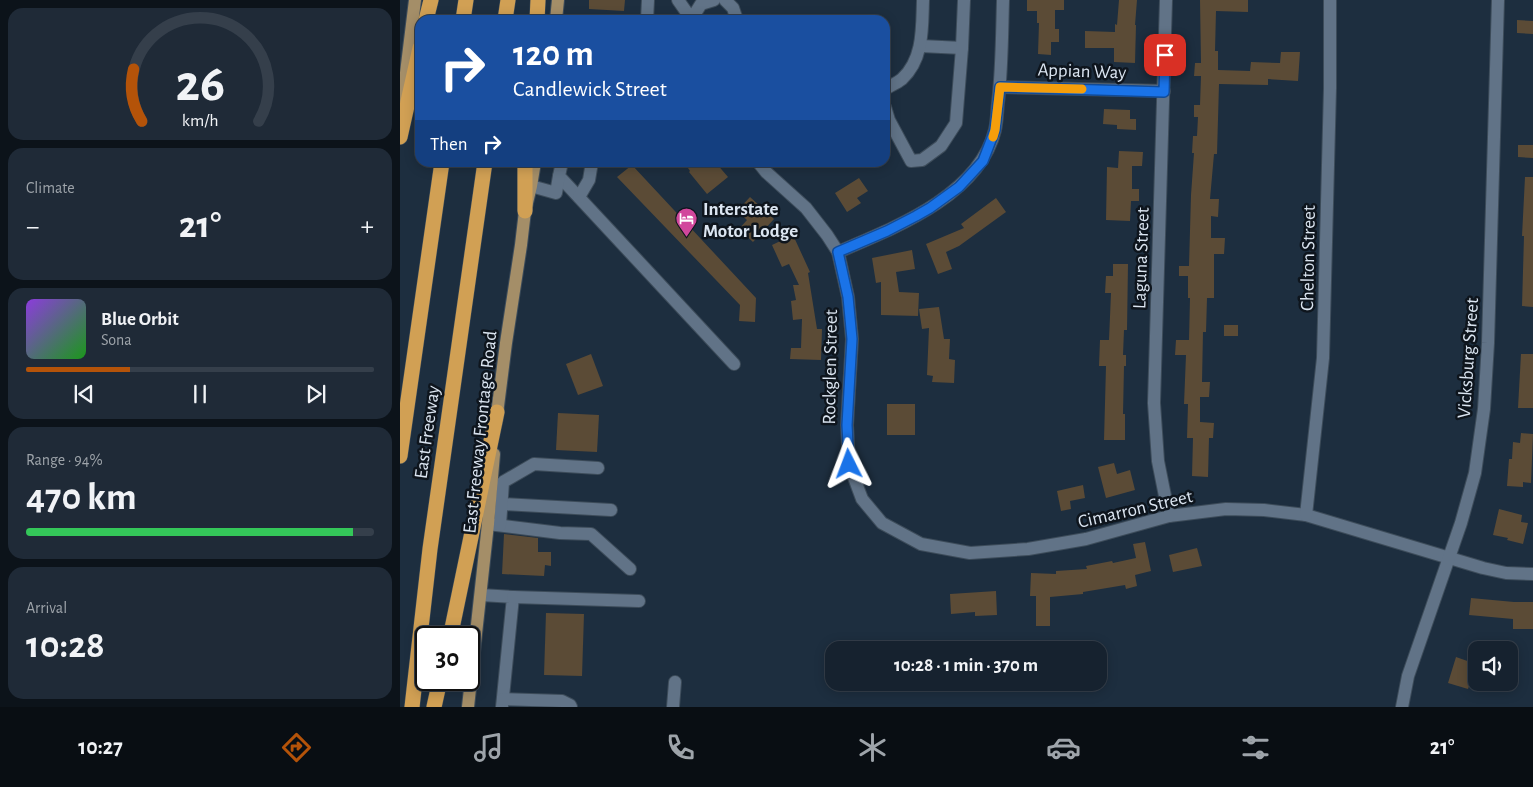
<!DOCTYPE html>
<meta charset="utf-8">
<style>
body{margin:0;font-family:"Alegreya Sans",sans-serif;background:#1f2a37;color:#f1f3f6;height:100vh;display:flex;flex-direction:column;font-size:19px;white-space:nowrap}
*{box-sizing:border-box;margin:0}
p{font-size:16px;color:#9ea4aa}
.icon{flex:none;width:28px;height:28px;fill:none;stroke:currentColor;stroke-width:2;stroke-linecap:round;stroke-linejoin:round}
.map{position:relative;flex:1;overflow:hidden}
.drawer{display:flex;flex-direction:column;gap:8px;padding:8px;background:#0c131a;width:400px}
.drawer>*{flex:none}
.hud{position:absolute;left:15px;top:15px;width:475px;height:152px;border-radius:15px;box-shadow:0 2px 12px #0003,0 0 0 1px #353f4b;background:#1a4fa0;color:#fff;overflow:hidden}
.fabs{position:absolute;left:1068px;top:641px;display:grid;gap:10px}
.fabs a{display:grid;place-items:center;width:50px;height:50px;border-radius:10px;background:#16222f;box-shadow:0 2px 12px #0003,0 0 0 1px #353f4b;font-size:25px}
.speed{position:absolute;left:15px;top:626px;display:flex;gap:10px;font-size:25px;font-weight:700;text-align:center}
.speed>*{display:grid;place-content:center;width:65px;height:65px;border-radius:50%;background:#16222f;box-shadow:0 2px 12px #0003,0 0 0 1px #353f4b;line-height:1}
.speed .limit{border:2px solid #111;border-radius:8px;background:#fff;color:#111}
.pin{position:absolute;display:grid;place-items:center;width:42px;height:42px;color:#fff;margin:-21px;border-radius:10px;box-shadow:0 2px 8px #0006}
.me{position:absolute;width:55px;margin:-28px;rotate:357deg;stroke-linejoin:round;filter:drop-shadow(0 0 4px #0008)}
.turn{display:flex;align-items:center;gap:18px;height:105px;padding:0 15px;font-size:22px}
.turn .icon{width:65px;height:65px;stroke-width:2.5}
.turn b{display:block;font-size:35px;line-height:42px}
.then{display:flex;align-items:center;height:48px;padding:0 15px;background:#0003;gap:10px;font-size:19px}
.big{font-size:38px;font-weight:700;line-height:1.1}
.drawer .card{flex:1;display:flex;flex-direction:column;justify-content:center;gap:8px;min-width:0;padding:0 18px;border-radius:15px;background:#1f2a37}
.drawer .dial{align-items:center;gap:0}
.dial svg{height:130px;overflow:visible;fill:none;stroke:#353f4b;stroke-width:7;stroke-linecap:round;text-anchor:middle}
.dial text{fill:#f1f3f6;stroke:none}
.song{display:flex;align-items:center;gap:15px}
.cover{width:60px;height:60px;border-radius:8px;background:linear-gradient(135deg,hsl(270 70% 55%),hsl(120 70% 35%))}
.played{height:5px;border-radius:2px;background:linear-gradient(90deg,#b45309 30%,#353f4b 30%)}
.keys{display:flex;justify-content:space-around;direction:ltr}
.heat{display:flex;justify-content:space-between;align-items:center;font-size:28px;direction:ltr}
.charge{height:8px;border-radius:4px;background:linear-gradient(90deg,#34c759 94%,#353f4b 0)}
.trip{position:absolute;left:425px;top:641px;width:282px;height:50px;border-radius:15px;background:#16222f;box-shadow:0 2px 12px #0003,0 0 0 1px #353f4b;font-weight:700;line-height:50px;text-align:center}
.tabs{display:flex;height:80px;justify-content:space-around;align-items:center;background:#090e13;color:#9ea4aa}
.tabs .icon{width:35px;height:35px}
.tabs .active{color:#b45309}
.tabs b{font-size:22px;color:#f1f3f6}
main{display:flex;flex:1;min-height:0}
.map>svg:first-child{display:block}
.building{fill:#5b4b36}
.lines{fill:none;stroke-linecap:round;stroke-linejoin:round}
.minor-casing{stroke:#3d4c5a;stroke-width:14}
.major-casing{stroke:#3d4c5a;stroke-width:14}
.highway-casing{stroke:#3d4c5a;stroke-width:16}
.minor{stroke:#617387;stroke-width:12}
.major{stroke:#a48e68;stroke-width:12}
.highway{stroke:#d1a054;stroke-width:15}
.route-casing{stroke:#114b97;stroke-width:12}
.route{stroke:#1a73e8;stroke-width:9}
.slow{stroke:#f59e0b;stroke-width:9}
.labels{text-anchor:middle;stroke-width:5;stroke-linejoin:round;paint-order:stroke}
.street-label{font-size:19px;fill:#dbe5f1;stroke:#0e151d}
.poi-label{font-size:19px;font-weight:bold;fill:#dbe5f1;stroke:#0e151d;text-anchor:start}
</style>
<main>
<section class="drawer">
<div class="card dial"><svg viewBox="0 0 100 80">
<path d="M14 69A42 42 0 1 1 86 69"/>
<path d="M14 69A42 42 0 0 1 9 37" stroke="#b45309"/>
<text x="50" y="56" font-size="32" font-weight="700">26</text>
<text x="50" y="72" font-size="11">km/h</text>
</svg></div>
<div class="card"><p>Climate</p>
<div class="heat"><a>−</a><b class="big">21°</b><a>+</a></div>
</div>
<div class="card">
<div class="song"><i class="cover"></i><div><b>Blue Orbit</b><p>Sona</p></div></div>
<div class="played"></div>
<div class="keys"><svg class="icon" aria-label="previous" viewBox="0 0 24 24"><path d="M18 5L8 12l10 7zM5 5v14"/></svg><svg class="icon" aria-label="pause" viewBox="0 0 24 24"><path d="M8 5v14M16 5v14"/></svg><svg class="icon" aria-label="next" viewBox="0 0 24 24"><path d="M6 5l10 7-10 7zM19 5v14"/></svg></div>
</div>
<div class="card"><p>Range · 94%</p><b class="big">470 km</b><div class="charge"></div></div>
<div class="card"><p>Arrival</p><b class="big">10:28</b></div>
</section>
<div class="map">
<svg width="1133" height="707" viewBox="0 0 1133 707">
<rect width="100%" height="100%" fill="#1d2e3f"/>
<g class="building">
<path d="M189 0H225L224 11 189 9Z"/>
<path d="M627 0H664V10H655V29H659V42H651V55L638 54 639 23H637V11H627Z"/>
<path d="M719 0H737L735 25H736L735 63 714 62V48H685V31L715 32V24L717 25Z"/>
<path d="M800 0H848V12L816 11 815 51H818V70L850 71 851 62 880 63 881 52H900L898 81 868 79V85L819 84 817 154H814L810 199H819L818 217 811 216V238H825L824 254H814V298H807L806 332H803L802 382H810L809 397H800V422L814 423 813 438H809L808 477 792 476 793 438H787L788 404H784L786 355H775L776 340H789L790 298H788V276H779V266H789L791 195 794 153H792L793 136H797L798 117H794V105H800L801 76H794L795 63H801Z"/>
<path d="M1117 20 1133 21V34L1117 33Z"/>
<path d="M704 109 730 110V119H736V130L717 129V125L703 124Z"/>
<path d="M1118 145H1133V158L1118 157Z"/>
<path d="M719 151 743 152 742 166H732V189H739V201H731L730 221 706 220 707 167 718 168Z"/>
<path d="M284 162H305L310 168 316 163 328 177 307 194 289 172 290 171Z"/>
<path d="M232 165 356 298 355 322 339 321 340 305 217 177Z"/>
<path d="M1125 177H1133V307L1122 306 1124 236H1122Z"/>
<path d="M459 178 468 191 457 198 461 203 447 212 435 193Z"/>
<path d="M350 197 374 219 353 242 339 229 347 220 337 211Z"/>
<path d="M596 198 606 212 559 246 546 252 552 269 538 274 526 244 564 228 561 224Z"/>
<path d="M393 235 410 272 408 273 417 329H422L421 360 390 359 391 348H401L402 319 393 320 391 301 396 300 393 285H399L389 264 382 267 372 245Z"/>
<path d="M512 250 515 269 496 272 499 292 519 293 518 316 481 315V282L476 283 472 258Z"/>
<path d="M713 264H728L727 330H724L723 355H726V366H724L723 414H725V440H704L706 366H699L700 340H709L711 293H705L706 276H713Z"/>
<path d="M539 307 544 339H550L549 359 555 360 554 383 532 382 533 376 527 375 529 328 522 329 519 309Z"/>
<rect x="824" y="325" width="14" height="11"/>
<path d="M191 354 203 386 178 395 166 364Z"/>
<path d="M1121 354H1133V408H1118Z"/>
<rect x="487" y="404" width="28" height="31"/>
<path d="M158 413 199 415 197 452 156 450Z"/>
<path d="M1121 433 1133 434 1131 483 1123 482V487L1107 486 1109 459H1112L1113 442 1120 443Z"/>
<path d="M714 463 717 474 730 470 735 490 706 498 698 467Z"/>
<path d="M683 485 685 498 670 501 671 509 661 511 657 491Z"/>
<path d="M1099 509 1122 515 1121 522 1128 523 1123 544 1107 540 1108 538 1093 535Z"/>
<path d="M104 534 138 538V552H151V566L145 565 144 576 102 574Z"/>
<path d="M745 542 751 571 735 575 737 586 726 589 725 585 683 592V594L650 597V626H636V596H630L631 573 656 574V571L687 569 686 566 712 561 713 563 736 558 733 544Z"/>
<path d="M797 548 802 566 773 572 769 555Z"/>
<path d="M596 591 597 615 575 616V612L551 614 550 594Z"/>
<path d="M1071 598 1114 602H1133V629H1113V619L1069 615Z"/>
<path d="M146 613 184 614 182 676 144 675Z"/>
<path d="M1056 657 1076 664V679L1072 678 1068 689 1048 683Z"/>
</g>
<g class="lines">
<defs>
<g id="minor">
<path d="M278 0 292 20"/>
<path d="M325 0 333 8 337 20"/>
<path d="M766 0 754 403 758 461 769 516"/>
<path d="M247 20 248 0"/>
<path d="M291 20 301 4 314 0"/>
<path d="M521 46 562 48"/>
<path d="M600 87 764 91"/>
<path d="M485 89C490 86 497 83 502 79 524 59 522 27 523 0"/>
<path d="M485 107 489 120 511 161 522 160 541 146 556 123 562 48 564 0"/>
<path d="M162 162 159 176 334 364"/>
<path d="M358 162 366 172 406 208 427 235 438 252 448 297 452 339 447 425 449 464 462 499 482 523 521 544 570 553 628 549 686 539 769 516 826 509 864 510 906 515 1083 568 1106 573 1133 574"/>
<path d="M131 186 156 193 159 176"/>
<path d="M179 197 189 180 192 162"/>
<path d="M438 252C494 228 579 196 595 130 597 121 597 112 598 103 602 69 602 34 603 0"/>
<path d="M102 504 211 510"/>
<path d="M906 515 923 358 930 88V0"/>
<path d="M88 524 160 533 191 534 230 569"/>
<path d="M100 525 103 482 134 464 198 468"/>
<path d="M81 595 113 597 102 707"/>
<path d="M113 597 239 601"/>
<path d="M103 699 162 701 170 705 171 707"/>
<path d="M273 707 275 682"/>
<path d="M1002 707 1008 676 1061 523 1075 473 1084 409 1088 343 1098 0"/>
</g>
<g id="major">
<path d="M156 20 158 0"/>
<path d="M3 97 15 0"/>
<path d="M96 422 106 343 121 245 125 211 131 186 135 162"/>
<path d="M68 707 88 524 94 454"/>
</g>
<g id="highway">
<path d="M26 20 31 0"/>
<path d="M63 20 66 0"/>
<path d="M105 20 108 0"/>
<path d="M137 20 138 0"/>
<path d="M0 137 20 48"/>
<path d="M125 162V211"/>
<path d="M0 456 42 162"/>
<path d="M50 638 97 412"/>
<path d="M12 707 30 549 85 162"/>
<path d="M34 707 40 680"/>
</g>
</defs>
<use href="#minor" class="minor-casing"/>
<use href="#major" class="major-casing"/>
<use href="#highway" class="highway-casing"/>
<use href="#minor" class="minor"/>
<use href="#major" class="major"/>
<use href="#highway" class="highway"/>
</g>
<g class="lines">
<defs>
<path id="route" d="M449 464 447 425 452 339 448 297 438 252 487 231 516 216 530 208 559 187 583 161 595 130 600 87 764 92 765 55"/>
</defs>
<use href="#route" class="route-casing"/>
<use href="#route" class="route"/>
<path class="slow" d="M593 137 595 130 600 87 682 89"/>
</g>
<defs>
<symbol id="hotel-pin" viewBox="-11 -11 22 30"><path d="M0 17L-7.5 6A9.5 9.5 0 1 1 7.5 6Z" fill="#d1479c" stroke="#0e151d"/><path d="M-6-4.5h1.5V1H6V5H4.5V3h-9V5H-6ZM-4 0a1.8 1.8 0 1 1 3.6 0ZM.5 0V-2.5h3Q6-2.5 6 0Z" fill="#fff"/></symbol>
</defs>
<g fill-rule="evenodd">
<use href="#hotel-pin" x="274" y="206" width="25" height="34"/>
</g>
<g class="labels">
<g class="street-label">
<text transform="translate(682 70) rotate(2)" y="7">Appian Way</text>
<text transform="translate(740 258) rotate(-88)" y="7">Laguna Street</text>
<text transform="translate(907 258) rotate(-89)" y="7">Chelton Street</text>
<text transform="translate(1067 358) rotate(-86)" y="7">Vicksburg Street</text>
<text transform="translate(429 367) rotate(-89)" y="7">Rockglen Street</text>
<text transform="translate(26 432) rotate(-82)" y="7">East Freeway</text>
<text transform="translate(79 432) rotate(-84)" y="7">East Freeway Frontage Road</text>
<text transform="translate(735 508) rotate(-13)" y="7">Cimarron Street</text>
</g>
<g class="poi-label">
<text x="303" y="215">Interstate<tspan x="303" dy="22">Motor Lodge</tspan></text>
</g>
</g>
</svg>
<div class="fabs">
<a><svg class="icon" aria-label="sound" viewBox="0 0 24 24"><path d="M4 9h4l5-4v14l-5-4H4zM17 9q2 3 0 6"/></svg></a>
</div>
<div class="speed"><div class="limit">30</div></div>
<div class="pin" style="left:765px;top:55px;background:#d93025"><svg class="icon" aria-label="arrive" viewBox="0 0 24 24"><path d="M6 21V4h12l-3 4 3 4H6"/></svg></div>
<svg class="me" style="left:449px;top:464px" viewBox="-20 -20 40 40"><path d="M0-17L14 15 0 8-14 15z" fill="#1a73e8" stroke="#fff" stroke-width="4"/></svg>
<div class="trip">10:28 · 1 min · 370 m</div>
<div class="hud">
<div class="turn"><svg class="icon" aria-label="right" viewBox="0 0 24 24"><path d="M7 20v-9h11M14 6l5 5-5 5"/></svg><div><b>120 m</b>Candlewick Street</div></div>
<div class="then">Then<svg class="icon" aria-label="right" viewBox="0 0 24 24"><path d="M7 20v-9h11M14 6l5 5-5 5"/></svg></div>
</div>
</div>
</main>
<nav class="tabs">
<b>10:27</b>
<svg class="icon active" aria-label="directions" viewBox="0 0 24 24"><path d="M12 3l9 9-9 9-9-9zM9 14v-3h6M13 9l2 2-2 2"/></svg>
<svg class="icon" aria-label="music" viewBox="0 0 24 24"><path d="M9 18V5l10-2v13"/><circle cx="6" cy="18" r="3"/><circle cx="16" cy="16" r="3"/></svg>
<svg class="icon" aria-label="phone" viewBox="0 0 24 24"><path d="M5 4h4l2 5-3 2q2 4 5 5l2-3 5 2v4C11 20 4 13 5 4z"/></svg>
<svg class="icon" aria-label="climate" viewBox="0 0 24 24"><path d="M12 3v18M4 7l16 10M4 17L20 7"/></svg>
<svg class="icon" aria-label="car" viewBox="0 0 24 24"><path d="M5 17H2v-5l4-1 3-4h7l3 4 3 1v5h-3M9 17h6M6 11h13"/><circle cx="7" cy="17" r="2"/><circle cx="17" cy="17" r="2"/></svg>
<svg class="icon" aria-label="filters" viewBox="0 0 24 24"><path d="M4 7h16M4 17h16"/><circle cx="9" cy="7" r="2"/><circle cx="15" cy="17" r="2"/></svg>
<b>21°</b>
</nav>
